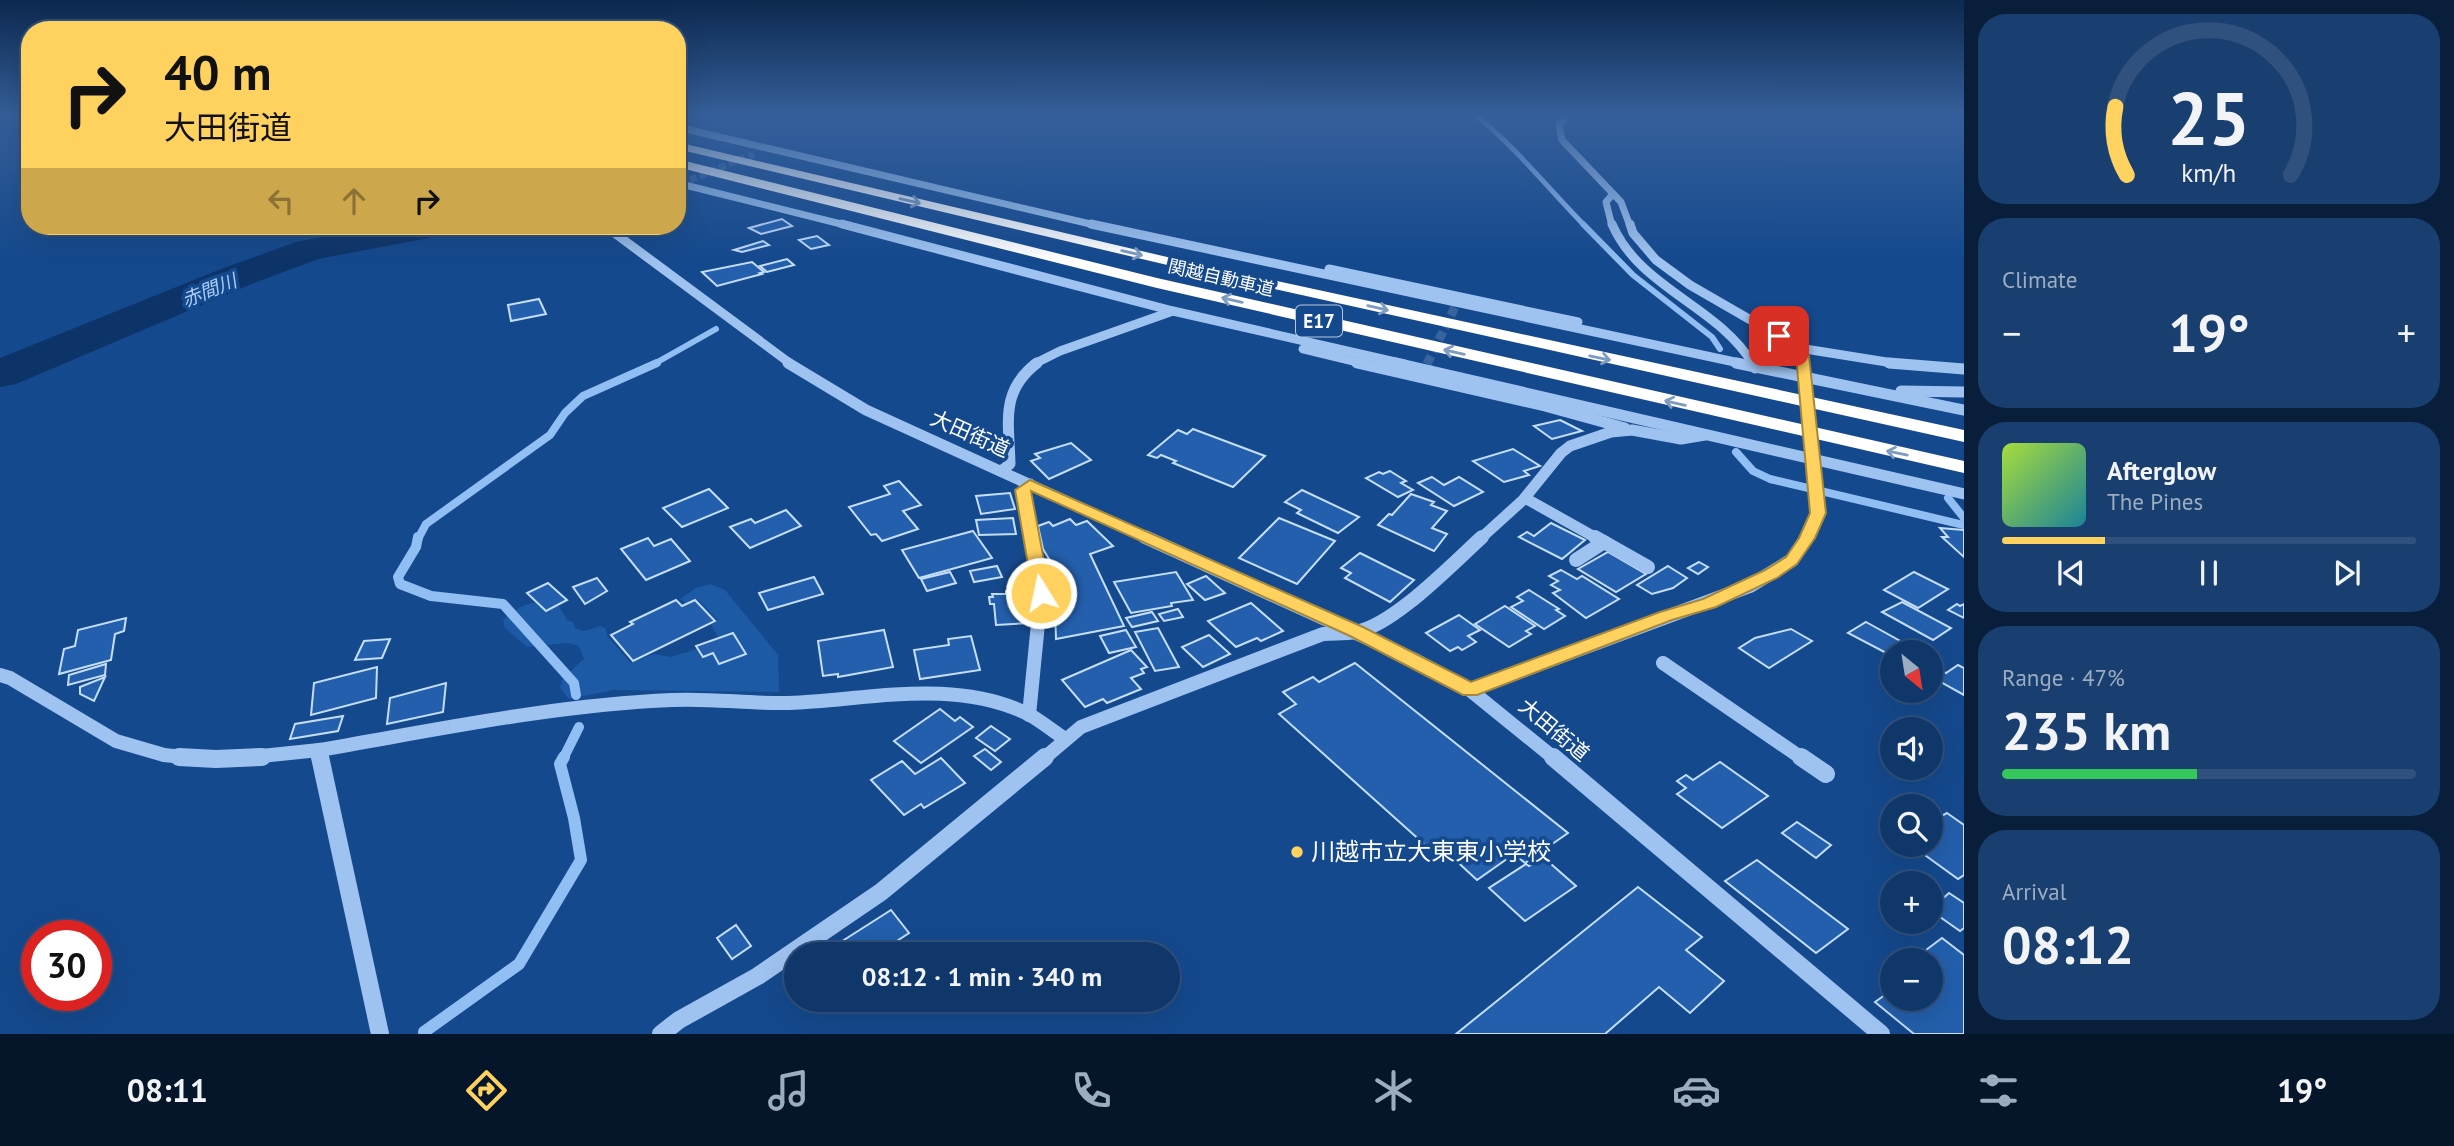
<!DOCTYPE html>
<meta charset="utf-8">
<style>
body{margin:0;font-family:"PT Sans","Noto Sans JP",sans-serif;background:#193f70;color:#f1f3f6;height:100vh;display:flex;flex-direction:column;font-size:26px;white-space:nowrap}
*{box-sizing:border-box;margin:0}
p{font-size:23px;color:#9cacc1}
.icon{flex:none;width:38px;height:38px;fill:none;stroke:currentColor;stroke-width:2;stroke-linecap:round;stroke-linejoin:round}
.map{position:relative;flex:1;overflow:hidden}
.sheet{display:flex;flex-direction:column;gap:14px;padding:14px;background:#091e3a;width:490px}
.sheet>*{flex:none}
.banner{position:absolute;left:21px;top:21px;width:665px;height:214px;border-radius:28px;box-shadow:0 7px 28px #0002,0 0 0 2px #30517e;background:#ffd15e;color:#111;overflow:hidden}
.needle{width:46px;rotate:150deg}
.buttons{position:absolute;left:1880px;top:640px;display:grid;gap:14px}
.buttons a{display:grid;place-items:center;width:63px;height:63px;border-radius:50%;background:#10376a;box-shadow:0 7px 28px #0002,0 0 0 2px #30517e;font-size:35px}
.speed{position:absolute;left:21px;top:920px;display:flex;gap:14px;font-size:35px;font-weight:700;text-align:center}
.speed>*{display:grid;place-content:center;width:91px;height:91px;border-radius:50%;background:#10376a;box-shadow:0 7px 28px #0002,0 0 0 2px #30517e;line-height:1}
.speed .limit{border:10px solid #d22;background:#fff;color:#111}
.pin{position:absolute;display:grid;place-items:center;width:60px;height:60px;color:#fff;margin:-30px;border-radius:14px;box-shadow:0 4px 10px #0006}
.me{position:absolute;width:77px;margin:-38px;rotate:350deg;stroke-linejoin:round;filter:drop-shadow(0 0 5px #0008)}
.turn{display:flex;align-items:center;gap:24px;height:147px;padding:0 28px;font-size:32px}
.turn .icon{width:91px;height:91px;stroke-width:2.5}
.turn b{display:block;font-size:49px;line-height:60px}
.lanes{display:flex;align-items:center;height:66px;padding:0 28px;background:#0003;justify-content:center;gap:35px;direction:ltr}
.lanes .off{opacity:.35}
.big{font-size:52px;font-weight:700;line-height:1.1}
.sheet .widget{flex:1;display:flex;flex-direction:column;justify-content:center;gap:10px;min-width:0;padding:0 24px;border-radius:28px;background:#193f70}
.sheet .dial{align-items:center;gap:0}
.dial svg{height:182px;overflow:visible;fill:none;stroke:#30517e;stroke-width:7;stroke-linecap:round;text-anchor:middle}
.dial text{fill:#f1f3f6;stroke:none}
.song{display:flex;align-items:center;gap:21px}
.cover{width:84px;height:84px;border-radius:10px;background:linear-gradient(135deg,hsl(80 70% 55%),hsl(190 70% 35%))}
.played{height:7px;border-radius:4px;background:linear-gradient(90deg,#ffd15e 25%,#30517e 25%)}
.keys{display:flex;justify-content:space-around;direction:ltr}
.heat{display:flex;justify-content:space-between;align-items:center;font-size:38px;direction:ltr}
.charge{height:10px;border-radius:5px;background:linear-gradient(90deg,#34c759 47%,#30517e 0)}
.trip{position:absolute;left:784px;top:942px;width:396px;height:70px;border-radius:35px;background:#10376a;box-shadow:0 7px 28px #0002,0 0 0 2px #30517e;font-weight:700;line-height:70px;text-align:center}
.tabs{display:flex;height:112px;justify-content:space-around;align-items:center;background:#06162a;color:#9cacc1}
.tabs .icon{width:49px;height:49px}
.tabs .on{color:#ffd15e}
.tabs b{font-size:32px;color:#f1f3f6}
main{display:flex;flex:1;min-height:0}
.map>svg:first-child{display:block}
.green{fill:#1d5aa6}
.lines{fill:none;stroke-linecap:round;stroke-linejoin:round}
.stream-far4{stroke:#91bef3;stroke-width:5}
.stream-far3{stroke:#91bef3;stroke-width:6}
.stream-far2{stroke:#91bef3;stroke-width:8}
.stream-far1{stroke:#91bef3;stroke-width:10}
.stream{stroke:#91bef3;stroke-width:12}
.river{fill:#0d3469;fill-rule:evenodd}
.building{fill:#235fac;stroke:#c5defb;stroke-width:2}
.minor-tunnel-far2{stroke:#38649e;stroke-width:7;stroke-dasharray:7 3.5;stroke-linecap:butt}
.minor-tunnel-far1{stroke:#38649e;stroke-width:9;stroke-dasharray:9 4.5;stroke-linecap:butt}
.minor-tunnel{stroke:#38649e;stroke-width:11;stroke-dasharray:11 5;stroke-linecap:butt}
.minor-far4{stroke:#9fc3f0;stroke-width:7}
.minor-far3{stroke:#9fc3f0;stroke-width:9}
.minor-far2{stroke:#9fc3f0;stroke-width:11}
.minor-far1{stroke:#9fc3f0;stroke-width:14}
.minor{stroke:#9fc3f0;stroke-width:18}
.highway{fill:#fff;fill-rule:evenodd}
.minor-bridge-far1{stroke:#9fc3f0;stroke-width:9}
.minor-bridge{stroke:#9fc3f0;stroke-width:11}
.oneway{stroke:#7e9bc0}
.route{fill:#ffd15e;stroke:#a6883d;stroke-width:2}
.poi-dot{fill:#ffd15e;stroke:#15498d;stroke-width:2.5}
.labels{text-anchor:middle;stroke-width:7;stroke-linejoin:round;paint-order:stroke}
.far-street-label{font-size:18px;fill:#fff;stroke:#15498d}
.far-water-label{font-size:19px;font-style:italic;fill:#abcdf7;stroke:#15498d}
.shield{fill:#15498d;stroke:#b9c8dd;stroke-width:2}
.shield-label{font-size:19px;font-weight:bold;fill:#fff}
.street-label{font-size:21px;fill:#fff;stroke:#15498d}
.near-poi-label{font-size:24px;fill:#fff;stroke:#15498d;text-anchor:start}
</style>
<main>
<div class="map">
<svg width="1964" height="1034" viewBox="0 0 1964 1034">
<rect width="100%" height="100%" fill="#15498d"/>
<path class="green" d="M710 584 725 590 778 655 779 692 614 690 569 699 560 688 562 679 584 659 579 646 567 643 527 647 505 628 503 620C521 603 534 599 559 606L567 620 573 622 575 628 584 631 601 626 606 629 607 636 631 663 654 654 670 657 721 642 711 625 718 620 697 599 687 604 680 599 696 588Z"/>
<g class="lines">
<path class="stream-far4" d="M1476 115C1516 148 1549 189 1585 226"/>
<g class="stream-far3">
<path d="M1583 224 1633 275 1712 337 1720 349"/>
<path d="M654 364 716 329"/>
</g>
<g class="stream-far2">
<path d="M1736 452 1753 471 1770 479 1964 525"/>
<path d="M1948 498 1964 518"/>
<path d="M418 539 426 524 550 435 565 413 583 396 657 363"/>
</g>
<g class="stream-far1">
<path d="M418 537 416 547 398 577 400 584 431 596 503 604 574 683 576 695"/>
<path d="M563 759 579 727"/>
</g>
<path class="stream" d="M424 1032 519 964 581 860 574 818 560 764 564 757"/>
<path class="river" d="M381 226H443L437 233 429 238 318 259 249 285 16 384 0 387V358L221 269 296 242Z"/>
</g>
<g class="building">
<path d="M782 219 792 226 761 234 749 228Z"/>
<path d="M817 236 829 245 811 249 799 240Z"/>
<path d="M763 241 769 245 742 252 734 250Z"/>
<path d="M787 259 794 265 767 272 760 266Z"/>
<path d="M752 262 764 272 760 273 762 274 717 286 702 272Z"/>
<path d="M539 299 546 314 511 321 508 305Z"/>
<path d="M1560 420 1582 431 1552 439 1534 426Z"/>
<path d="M1193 429 1265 456 1233 487 1173 463 1176 461 1161 455 1157 458 1148 455 1178 430 1187 434Z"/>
<path d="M1071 443 1091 460 1049 479 1031 461 1040 458 1035 454Z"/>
<path d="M1513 449 1540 466 1524 471 1529 475 1504 482 1473 461Z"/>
<path d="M1390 471 1406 481 1401 483 1413 490 1398 497 1366 478 1379 472 1383 474Z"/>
<path d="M1432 477 1444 485 1459 477 1483 492 1454 506 1418 483Z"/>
<path d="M899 481 921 505 903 511 918 529 882 541 876 534 871 535 849 507 890 494 884 486Z"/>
<path d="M709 489 728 508 682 527 663 508Z"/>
<path d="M1302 490 1359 517 1338 533 1297 513 1301 510 1285 502Z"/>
<path d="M1010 493 1015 509 981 514 976 496Z"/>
<path d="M1411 494 1434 502 1431 505 1447 511 1432 528 1447 534 1434 551 1378 525 1389 514 1392 515Z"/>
<path d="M786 510 801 526 750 548 730 527 751 519 755 523Z"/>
<path d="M1013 518 1016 534 979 535 976 520Z"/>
<path d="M1279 518 1335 541 1297 584 1239 558Z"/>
<path d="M1070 519 1076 525 1087 521 1113 546 1090 554 1124 626 1056 639 1055 608 1058 607 1045 566 1052 564 1043 549 1038 526 1049 522 1053 526Z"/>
<path d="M1551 523 1585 540 1562 559 1519 537 1527 532 1534 536Z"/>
<path d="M1940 528 1964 530V557L1942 537H1948Z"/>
<path d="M973 531 992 558 919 578 902 550Z"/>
<path d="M648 538 654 546 671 539 690 561 646 580 621 549Z"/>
<path d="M1608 552 1646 574 1616 592 1578 569Z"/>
<path d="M1360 553 1414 580 1390 602 1345 578 1351 573 1341 568Z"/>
<path d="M1699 562 1708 567 1698 574 1688 568Z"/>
<path d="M997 566 1002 577 974 582 970 571Z"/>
<path d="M1668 566 1687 578 1673 588 1652 594 1637 585Z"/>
<path d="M1561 570 1577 579 1582 576 1619 599 1586 618 1553 593 1560 590 1551 585 1558 581 1549 576Z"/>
<path d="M950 572 956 583 927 591 921 579Z"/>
<path d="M1176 572 1193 600 1171 603 1172 606 1131 613 1114 582Z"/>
<path d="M1914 572 1948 589 1918 608 1884 590Z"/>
<path d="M1206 576 1225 593 1205 600 1187 584Z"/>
<path d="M814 577 823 594 768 610 759 593Z"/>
<path d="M597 578 607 591 585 604 573 587Z"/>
<path d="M548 583 567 600 546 611 527 593Z"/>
<path d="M1020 590 1021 595H1025L1029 623 996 625 994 604H990L989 597H993L992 594H1006V591Z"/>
<path d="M1529 590 1559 609 1556 610 1565 616 1544 629 1511 607 1523 601 1517 597Z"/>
<path d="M676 600 682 606 695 600 715 621 633 661 611 635 633 624 630 622Z"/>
<path d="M1902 602 1951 628 1933 640 1882 612Z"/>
<path d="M1251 603 1283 631 1261 641 1257 638 1236 647 1208 621Z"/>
<path d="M1957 604 1960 606 1964 604V618L1948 610Z"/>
<path d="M1505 606 1535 626 1526 631 1531 634 1509 647 1475 624Z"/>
<path d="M1178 609 1183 617 1164 621 1159 614Z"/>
<path d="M1152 612 1158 621 1132 627 1126 618Z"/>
<path d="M1459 615 1480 630 1468 636 1476 642 1462 650 1458 647 1450 651 1426 633Z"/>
<path d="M126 618 124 631 115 634 111 660 59 674 64 649 75 646 78 630Z"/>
<path d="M1866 622 1920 652 1892 653V656L1848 633Z"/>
<path d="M1158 628 1179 667 1155 671 1135 632Z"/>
<path d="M1791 629 1812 641 1769 668 1739 648 1755 638Z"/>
<path d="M884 630 893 667 838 677V674L823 676 818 641Z"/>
<path d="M1126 630 1136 647 1109 653 1100 636Z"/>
<path d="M733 633 746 654 719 664 713 653 703 657 696 646Z"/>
<path d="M1209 635 1230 654 1203 667 1182 647Z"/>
<path d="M971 636 980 670 920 679 914 650 949 645 948 639Z"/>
<path d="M390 639 382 658 355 660 364 641Z"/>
<path d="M1131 650 1147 667 1141 669 1144 673 1131 678 1141 689 1107 703 1103 699 1085 707 1062 680Z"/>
<path d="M1355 663 1568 833 1525 863 1514 854 1477 880 1451 856 1443 861 1279 714 1296 704 1283 692 1313 677 1319 682Z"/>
<path d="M106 664 105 675 68 685 69 675Z"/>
<path d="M1958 665 1964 668V695L1930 676V672L1937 668 1946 673Z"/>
<path d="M377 667 376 698 311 715 314 683Z"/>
<path d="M105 677 94 701 80 694V687Z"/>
<path d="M446 683 443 712 387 724 390 698Z"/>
<path d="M940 709 955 721 960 717 973 727 921 763 894 741Z"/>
<path d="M343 716 338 731 290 739 295 724Z"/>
<path d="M991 726 1010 739 995 751 976 738Z"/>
<path d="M985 749 1001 762 991 770 974 756Z"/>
<path d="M941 758 965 783 924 808 921 804 904 815 871 780 902 761 915 774Z"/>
<path d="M1720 762 1768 796 1722 828 1677 794 1686 788 1677 781 1686 775 1693 780Z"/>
<path d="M1947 813 1964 825V875L1958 879 1911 845H1930V822Z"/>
<path d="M1797 822 1831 845 1816 858 1782 833Z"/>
<path d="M1543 857 1576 886 1525 921 1489 888 1526 864 1529 866Z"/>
<path d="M1757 860 1848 929 1816 953 1725 881Z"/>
<path d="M1638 887 1702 937 1686 950 1724 981 1690 1013 1659 987 1605 1034H1456Z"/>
<path d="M1949 893 1964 903V928L1960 931 1930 910Z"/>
<path d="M891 910 909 933 877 954H822Z"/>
<path d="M736 925 751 946 732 959 717 938Z"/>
<path d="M1942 938 1964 955V1034H1914L1875 1002 1892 990V999H1930V961H1898L1912 951 1918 956Z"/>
</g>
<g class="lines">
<path class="minor-tunnel-far2" d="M690 180 754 154"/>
<path class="minor-tunnel-far1" d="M1427 364 1460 297"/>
<path class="minor-tunnel" d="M1420 378 1428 363"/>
<g class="minor-far4">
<path d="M1567 115 1559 125 1562 140 1621 202 1630 226"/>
<path d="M677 127 1099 226"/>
<path d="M677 183 849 226"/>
<path d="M1612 195 1606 202 1612 226"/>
</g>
<g class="minor-far3">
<path d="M842 224 1173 311 1404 364"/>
<path d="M1091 224 1744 364"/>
<path d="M1612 224C1640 289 1717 305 1753 364"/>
<path d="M1630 224 1633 233 1656 260 1690 285 1799 348 1899 364"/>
<path d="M605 226 791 364"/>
<path d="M1329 269 1578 322"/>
<path d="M1303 349 1365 364"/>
<path d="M1034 364 1060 351 1173 311"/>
</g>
<g class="minor-far2">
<path d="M788 363 866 410 1149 539"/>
<path d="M1357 363 1545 406 1625 428"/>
<path d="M1396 363 1964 494"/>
<path d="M1736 363 1964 410"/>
<path d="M1752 363 1755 368"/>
<path d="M1889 363 1964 369"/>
<path d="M1901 391 1964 392"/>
<path d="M1001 471 1010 464C1009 422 1000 391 1037 363"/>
<path d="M1030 484 1023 490 1032 539"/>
<path d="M1525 498 1598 539"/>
<path d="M1480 539 1523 500 1561 453 1570 446 1611 432 1632 430 1681 439 1705 435"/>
<path d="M1806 539 1818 513"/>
</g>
<g class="minor-far1">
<path d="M1145 537 1413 659 1470 690 1555 759"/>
<path d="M1595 537 1648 567"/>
<path d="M1576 560 1604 542"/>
<path d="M1663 663 1803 759"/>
<path d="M0 675 10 678 116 741 164 755 202 759"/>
<path d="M1470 690 1750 586 1792 560 1807 537"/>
<path d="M1029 715 1041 593 1031 537"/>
<path d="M319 750C436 730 553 705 672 700 711 698 750 704 789 703 868 700 955 677 1030 715 1042 722 1053 731 1065 739"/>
<path d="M233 759 319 750 321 759"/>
<path d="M1043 759 1081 727 1323 634C1334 633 1345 634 1356 632 1394 625 1452 564 1482 537"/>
</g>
<g class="minor">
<path d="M179 757 216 759 262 757"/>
<path d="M320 757 380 1034"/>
<path d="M1553 757 1881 1034"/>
<path d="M1801 757 1826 774"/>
<path d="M661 1034 679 1020 758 976 881 892 1045 757"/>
</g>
<g class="highway">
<path d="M677 142 1180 260 1964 430V442L1180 268 677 149Z"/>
<path d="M677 159 1157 278 1964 461V473L1157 288 677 167Z"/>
</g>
<path class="minor-bridge-far1" d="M1802 356 1803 364"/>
<path class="minor-bridge" d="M1803 363 1818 513"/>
</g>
<defs><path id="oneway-shaft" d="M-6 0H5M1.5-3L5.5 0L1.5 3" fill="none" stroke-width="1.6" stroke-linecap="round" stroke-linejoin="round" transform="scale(1.75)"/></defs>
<g class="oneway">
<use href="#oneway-shaft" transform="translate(910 201) rotate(13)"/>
<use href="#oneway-shaft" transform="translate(1132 253) rotate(13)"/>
<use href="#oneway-shaft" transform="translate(1232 300) rotate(-167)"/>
<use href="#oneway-shaft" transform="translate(1378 308) rotate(13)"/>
<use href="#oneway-shaft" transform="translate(1454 352) rotate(-167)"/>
<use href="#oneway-shaft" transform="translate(1600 358) rotate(12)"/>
<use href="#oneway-shaft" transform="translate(1675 403) rotate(-167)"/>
<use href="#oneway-shaft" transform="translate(1897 453) rotate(-168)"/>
</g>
<linearGradient id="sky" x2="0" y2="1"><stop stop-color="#0c284e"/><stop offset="0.44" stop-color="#355f9a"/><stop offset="1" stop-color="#355f9a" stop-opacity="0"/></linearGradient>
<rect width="1964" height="260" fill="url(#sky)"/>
<path class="route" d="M1779 332 1804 346 1809 356 1826 513 1815 538 1797 564 1777 578 1716 607 1672 620 1477 695H1463L1350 636 1031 491 1050 593 1041 599 1033 593 1015 490 1030 480 1363 627 1471 682 1660 612 1703 599 1765 570 1786 557 1799 538 1810 513 1796 356 1794 350 1773 336Z"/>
<circle class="poi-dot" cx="1297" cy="852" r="7"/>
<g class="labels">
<g class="far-street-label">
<text transform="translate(1221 278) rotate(13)" y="6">関越自動車道</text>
</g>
<g class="far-water-label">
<text transform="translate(209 290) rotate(-22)" y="7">赤間川</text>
</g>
<rect class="shield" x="1296" y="305.5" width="46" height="31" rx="5"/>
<g class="shield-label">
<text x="1319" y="328">E17</text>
</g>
<g class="street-label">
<text transform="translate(970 434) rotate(24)" y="7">大田街道</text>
<text transform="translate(1554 730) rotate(40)" y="7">大田街道</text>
</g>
<g class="near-poi-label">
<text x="1311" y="860">川越市立大東東小学校</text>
</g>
</g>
</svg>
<div class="buttons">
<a><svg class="needle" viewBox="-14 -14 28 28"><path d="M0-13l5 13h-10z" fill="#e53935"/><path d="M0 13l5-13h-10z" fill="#9cacc1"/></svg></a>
<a><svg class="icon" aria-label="sound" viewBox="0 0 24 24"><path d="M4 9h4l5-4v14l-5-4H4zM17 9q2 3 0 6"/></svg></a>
<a><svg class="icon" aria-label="search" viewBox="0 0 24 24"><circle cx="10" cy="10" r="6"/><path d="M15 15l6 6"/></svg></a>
<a>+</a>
<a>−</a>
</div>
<div class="speed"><div class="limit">30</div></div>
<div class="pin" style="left:1779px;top:336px;background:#d93025"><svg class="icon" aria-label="arrive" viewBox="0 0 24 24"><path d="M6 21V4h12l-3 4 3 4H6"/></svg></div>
<svg class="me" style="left:1041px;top:593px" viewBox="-20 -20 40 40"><circle r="17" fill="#ffd15e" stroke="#fff" stroke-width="3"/><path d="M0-11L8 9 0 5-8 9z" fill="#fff"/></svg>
<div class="trip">08:12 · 1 min · 340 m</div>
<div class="banner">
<div class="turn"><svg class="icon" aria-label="right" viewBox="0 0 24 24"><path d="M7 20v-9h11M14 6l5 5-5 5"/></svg><div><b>40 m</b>大田街道</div></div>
<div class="lanes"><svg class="icon off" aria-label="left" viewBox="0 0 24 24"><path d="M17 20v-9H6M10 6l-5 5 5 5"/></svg><svg class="icon off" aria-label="ahead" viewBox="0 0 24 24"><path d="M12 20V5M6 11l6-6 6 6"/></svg><svg class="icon" aria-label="right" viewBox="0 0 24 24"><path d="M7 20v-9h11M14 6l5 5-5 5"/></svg></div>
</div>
</div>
<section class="sheet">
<div class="widget dial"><svg viewBox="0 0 100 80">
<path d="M14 69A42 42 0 1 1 86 69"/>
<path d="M14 69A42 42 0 0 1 9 39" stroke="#ffd15e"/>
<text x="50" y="56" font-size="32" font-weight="700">25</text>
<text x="50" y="72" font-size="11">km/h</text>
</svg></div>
<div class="widget"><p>Climate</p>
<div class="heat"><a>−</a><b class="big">19°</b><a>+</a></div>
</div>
<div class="widget">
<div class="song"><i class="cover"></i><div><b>Afterglow</b><p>The Pines</p></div></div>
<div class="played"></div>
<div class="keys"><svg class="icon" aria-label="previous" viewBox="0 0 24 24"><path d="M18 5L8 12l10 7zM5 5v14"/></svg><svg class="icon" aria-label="pause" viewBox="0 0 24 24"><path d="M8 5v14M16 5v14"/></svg><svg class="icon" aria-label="next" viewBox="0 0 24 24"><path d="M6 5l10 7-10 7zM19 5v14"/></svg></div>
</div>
<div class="widget"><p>Range · 47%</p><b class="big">235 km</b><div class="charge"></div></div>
<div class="widget"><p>Arrival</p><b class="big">08:12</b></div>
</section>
</main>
<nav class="tabs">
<b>08:11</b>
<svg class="icon on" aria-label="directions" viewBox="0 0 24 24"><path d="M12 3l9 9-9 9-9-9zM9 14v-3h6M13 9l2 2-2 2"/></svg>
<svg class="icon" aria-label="music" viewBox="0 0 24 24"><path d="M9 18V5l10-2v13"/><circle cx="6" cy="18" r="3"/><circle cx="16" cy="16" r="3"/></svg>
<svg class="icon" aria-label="phone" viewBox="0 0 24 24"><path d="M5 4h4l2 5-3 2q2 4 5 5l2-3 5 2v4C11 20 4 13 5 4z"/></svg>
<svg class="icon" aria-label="climate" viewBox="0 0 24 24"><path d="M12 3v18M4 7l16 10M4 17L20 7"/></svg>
<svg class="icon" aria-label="car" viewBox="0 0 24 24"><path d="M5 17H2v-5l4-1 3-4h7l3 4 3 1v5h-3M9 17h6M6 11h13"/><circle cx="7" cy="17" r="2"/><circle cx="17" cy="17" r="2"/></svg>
<svg class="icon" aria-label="filters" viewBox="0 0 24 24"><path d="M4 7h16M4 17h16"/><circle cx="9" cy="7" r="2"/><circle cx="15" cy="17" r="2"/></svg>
<b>19°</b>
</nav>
